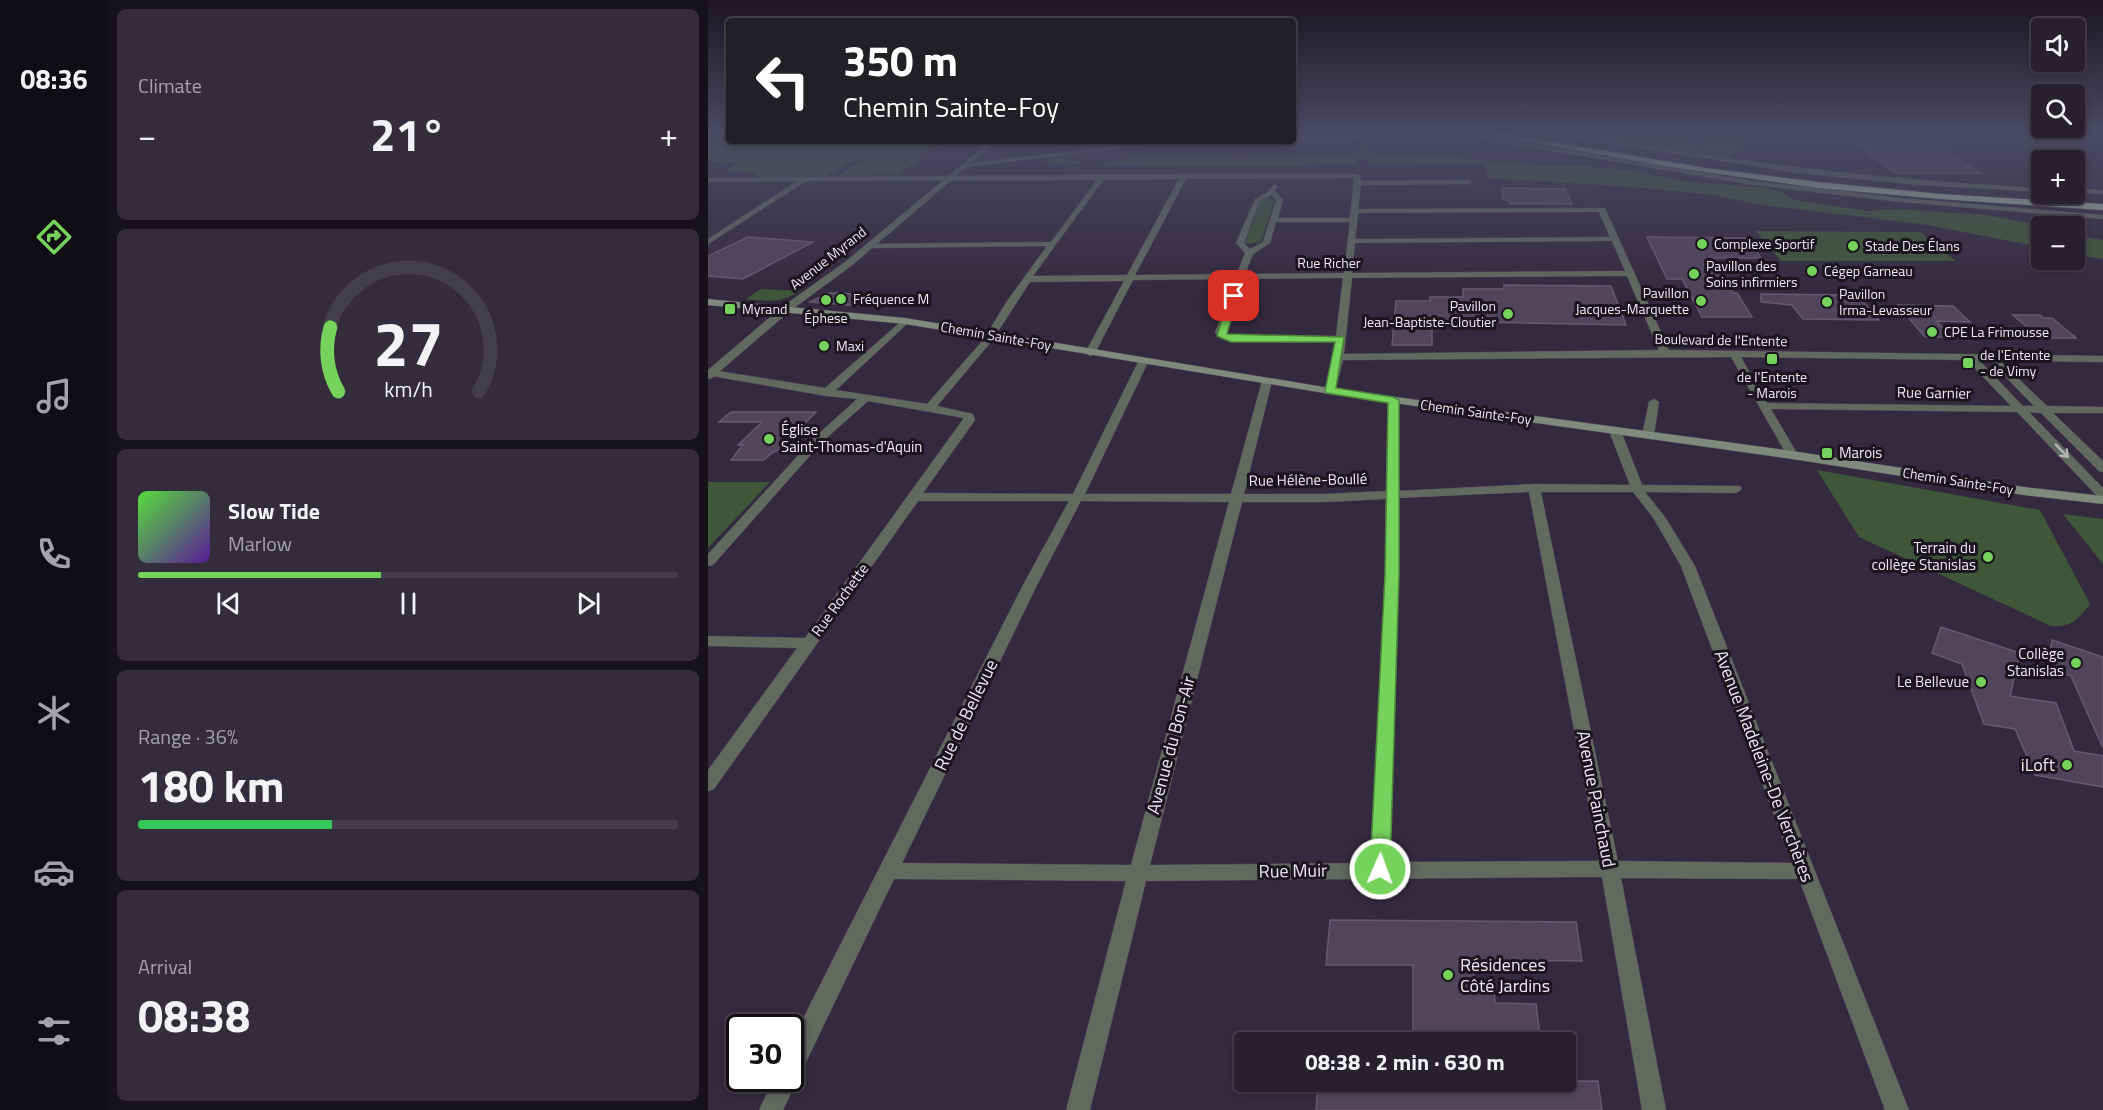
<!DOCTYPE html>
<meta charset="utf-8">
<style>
body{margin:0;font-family:"Titillium Web",sans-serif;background:#332d3b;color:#f1f3f6;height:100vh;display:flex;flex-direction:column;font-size:22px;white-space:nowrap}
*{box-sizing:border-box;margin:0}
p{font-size:20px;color:#a4a3aa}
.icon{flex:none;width:33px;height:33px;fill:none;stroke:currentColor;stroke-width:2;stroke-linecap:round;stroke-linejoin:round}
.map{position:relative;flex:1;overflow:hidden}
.panel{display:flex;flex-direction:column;gap:9px;padding:9px;background:#15121a;width:600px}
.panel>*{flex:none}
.top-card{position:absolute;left:18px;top:18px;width:570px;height:126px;border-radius:6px;box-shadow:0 3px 9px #0003,0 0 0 2px #433e4b;background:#202124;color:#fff;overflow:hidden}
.fabs{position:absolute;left:1323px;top:18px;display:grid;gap:12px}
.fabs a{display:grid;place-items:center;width:54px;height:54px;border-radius:6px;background:#27202f;box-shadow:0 3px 9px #0003,0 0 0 2px #433e4b;font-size:30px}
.speed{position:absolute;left:18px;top:1014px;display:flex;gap:12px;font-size:30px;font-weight:700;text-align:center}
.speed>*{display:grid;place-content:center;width:78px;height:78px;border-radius:50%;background:#27202f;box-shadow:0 3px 9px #0003,0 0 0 2px #433e4b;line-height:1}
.speed .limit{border:3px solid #111;border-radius:9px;background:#fff;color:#111}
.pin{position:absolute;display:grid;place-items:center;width:51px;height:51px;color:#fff;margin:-26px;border-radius:12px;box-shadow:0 3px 9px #0006}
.me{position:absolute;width:66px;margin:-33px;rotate:2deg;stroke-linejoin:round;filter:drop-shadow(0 0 4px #0008)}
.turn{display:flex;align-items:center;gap:21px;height:126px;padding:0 18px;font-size:27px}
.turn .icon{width:78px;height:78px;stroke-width:2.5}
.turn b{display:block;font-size:42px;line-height:51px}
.big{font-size:45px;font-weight:700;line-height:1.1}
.panel .widget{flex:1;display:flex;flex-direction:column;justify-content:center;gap:9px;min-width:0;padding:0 21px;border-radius:9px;background:#332d3b}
.panel .dial{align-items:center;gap:0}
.dial svg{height:156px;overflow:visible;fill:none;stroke:#433e4b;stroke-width:7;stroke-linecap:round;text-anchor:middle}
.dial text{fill:#f1f3f6;stroke:none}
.song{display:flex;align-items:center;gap:18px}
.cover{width:72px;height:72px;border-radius:9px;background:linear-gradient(135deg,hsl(110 70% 55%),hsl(270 70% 35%))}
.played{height:6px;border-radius:3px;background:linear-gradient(90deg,#75d25b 45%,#433e4b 45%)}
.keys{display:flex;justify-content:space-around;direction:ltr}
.heat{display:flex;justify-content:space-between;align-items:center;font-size:33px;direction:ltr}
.charge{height:9px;border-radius:4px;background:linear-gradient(90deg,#34c759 36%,#433e4b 0)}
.trip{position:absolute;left:526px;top:1032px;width:342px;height:60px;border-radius:6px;background:#27202f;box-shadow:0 3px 9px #0003,0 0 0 2px #433e4b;font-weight:700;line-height:60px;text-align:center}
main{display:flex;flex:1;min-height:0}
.tab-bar{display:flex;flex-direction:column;width:108px;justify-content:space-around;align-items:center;background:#100d13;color:#a4a3aa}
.tab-bar .icon{width:42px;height:42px}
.tab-bar .current{color:#75d25b}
.tab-bar b{font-size:27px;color:#f1f3f6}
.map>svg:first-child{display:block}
.green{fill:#3e5738}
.building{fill:#50455b;stroke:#655a71;stroke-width:1.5}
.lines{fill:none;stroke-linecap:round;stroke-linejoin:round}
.minor-casing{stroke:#4e4558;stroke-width:1}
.tertiary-casing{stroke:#4e4558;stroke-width:1}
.secondary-casing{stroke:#4e4558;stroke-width:1}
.motorway-casing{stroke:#4e4558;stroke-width:2}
.minor{fill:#626a60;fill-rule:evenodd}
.tertiary{fill:#626a60;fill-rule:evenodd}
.secondary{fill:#7e8a7b;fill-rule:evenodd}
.motorway{fill:#a7baa3;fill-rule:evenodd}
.oneway{stroke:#b6b6b9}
.route{fill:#75d25b;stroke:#4c883b;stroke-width:1.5}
.poi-dot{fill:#75d25b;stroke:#1a151e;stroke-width:2}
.labels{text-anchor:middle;stroke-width:6;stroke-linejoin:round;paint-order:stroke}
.far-poi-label{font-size:14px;fill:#eee8f5;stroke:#1a151e;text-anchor:start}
.far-street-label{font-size:14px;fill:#eee8f5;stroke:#1a151e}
.street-label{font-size:15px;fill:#eee8f5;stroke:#1a151e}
.poi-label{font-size:15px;fill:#eee8f5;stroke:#1a151e;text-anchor:end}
.near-street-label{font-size:18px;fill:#eee8f5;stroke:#1a151e}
.near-poi-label{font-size:18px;fill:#eee8f5;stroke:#1a151e;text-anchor:end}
</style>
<main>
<nav class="tab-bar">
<b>08:36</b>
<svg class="icon current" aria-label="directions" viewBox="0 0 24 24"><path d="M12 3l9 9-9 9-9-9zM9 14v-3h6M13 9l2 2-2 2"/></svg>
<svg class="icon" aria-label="music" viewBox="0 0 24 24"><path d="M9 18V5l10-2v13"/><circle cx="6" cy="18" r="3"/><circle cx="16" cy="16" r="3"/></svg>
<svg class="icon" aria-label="phone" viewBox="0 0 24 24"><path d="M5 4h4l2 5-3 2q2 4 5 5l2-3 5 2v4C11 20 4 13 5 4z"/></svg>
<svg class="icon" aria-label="climate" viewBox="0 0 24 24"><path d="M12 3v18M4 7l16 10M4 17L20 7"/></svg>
<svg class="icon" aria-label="car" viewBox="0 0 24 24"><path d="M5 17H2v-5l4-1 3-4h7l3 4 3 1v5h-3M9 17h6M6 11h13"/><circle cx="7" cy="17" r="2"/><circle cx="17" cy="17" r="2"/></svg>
<svg class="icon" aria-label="filters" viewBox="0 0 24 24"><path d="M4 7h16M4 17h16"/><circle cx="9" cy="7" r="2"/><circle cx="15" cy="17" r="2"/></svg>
</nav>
<section class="panel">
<div class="widget"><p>Climate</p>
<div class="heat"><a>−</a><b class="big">21°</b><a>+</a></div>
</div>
<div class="widget dial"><svg viewBox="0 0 100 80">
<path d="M14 69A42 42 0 1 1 86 69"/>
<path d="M14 69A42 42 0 0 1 10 36" stroke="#75d25b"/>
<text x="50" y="56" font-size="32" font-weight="700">27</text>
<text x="50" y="72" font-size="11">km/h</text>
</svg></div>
<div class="widget">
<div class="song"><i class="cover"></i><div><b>Slow Tide</b><p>Marlow</p></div></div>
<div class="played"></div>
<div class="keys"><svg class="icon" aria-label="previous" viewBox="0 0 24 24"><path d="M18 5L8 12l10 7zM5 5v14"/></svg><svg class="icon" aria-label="pause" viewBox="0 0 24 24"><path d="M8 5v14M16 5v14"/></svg><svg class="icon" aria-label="next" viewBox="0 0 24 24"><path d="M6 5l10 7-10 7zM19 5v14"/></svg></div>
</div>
<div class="widget"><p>Range · 36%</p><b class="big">180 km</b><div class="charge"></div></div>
<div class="widget"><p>Arrival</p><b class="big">08:38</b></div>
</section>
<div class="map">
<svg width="1395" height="1110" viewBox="0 0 1395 1110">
<rect width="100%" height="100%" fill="#342a3f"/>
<g class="green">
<path d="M0 135H21V141H237L229 150H218L206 159 146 160 117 177H50V173L17 171 29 164 0 161Z"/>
<path d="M920 135H953L950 138 994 145 1007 136 1006 135H1030L1038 146 1023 158 1028 159 1024 162 908 142Z"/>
<path d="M654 150 673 154 747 157 786 162 806 161 834 166H878L927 171 975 181 1059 188 1075 192 1085 200 1160 211 1190 209 1278 215 1336 226H1334L1333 247 1220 225 1048 204 1007 195 925 187 780 178 777 164 660 163 661 159H649L648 163 580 166H447L337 163 342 156 349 155C361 166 405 166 419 158L538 159 654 153Z"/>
<path d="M210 160 190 175 131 176 153 161Z"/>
<path d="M560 198 567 199 553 242 539 244 537 243 553 200Z"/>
<path d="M1048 231 1212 232 1248 261H1073Z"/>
<path d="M1367 235 1395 240V259L1367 255Z"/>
<path d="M53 289 92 291C71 304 61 301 38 299Z"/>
<path d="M1109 470 1332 510 1382 604C1370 619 1363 628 1343 626L1151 537Z"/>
<path d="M0 482H62L0 548Z"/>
<path d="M1355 514 1395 519V564Z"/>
</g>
<g class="building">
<path d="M1150 145 1229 146 1272 173H1186Z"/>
<path d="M794 188 857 189 864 204H802L800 200H795Z"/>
<path d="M40 237 105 242 35 279 0 276V256Z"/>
<path d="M939 237 1041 238 1053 258H1005L1025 293H1029L1044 317H994L974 279H959Z"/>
<path d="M796 285 903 286 918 325 724 321V345H684L688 301H722V297H755V289H796Z"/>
<path d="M120 293H134L162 296 151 306 102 302Z"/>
<path d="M1053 294 1149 295 1171 320 1095 319 1084 305 1053 302Z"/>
<path d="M1190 305 1245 306 1262 322 1228 321 1244 337H1217Z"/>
<path d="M1305 315H1332L1335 318H1344L1368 338H1332Z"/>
<path d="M23 412H108L84 436H90L79 447 65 452 56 460H23L35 445H30L54 422H11Z"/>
<path d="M1233 627 1312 653 1302 696 1348 703 1366 751 1395 756V787L1327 775 1307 729 1276 724 1254 664 1224 653Z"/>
<path d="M1344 640 1395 657V748L1363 676 1339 668Z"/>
<path d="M622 920 868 922 874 961 765 960 766 989H786L787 1003 828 1004 832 1036H790V1042H705V965H618Z"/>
<path d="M890 1081 894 1110H608L610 1082Z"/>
</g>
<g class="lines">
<defs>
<g id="minor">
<path d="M907 135H915L899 144 894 143Z"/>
<path d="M282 141H289L259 166H255V164Z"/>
<path d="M476 174H649L652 176 653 181 761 180 764 182 761 184 653 185 650 209 897 208 961 350 1395 356V362L1292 361 1339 406 1395 407V413H1345L1395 461V472L1391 471 1333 413 1321 412 1395 488V499L1391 498 1309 412 1063 409 1090 455 1088 457H1080L1023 357 635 360 627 391 626 393H618L617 391 628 342H523C516 340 512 339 507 333L527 279 425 280 387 353 382 356 377 353 416 281 322 282 283 342 229 406 265 414 267 420 215 493 365 494 430 362 435 359 440 362 377 494H523L554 381 559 378 564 381 536 494H617L678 491 680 400 685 397 690 400 691 491 826 484 922 485 901 431 907 428 913 431 934 485 1032 486 1034 489 1028 493 937 492 957 517 987 566 1201 1110H1177L1091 879 913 878 958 1110H934L894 877H869L438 881 382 1110H358L418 881 186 879 75 1110H51L66 1078H82V1044L315 585 361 501H210L6 789 0 791V770L89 648 0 646V636L97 638 256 418 160 401 114 442 5 565 0 566V554L106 438 149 399 118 396 4 376 0 375V371L4 370 117 388 197 318 202 321 200 323 128 390 219 404 276 339 299 301 339 246 161 248H158V244L343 242 389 180 98 181 0 244V239L89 181 0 182V178ZM646 178 642 218H570L575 200 567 191 569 186 566 184 560 192 547 199 528 243 537 253 529 274 427 275 478 179ZM471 179 419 275 325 276 395 180ZM564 195 568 200 555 242 542 249 536 243 552 201ZM891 212 902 237 647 239 650 213ZM568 222H642L636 273 537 274 545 254 562 243ZM904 241 917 271 644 273 647 243ZM919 276 951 350 636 354 644 278ZM635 278 628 336H523L517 333 536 279ZM1033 357 1259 360 1303 406 1059 403ZM1271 360H1281L1326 406H1315ZM821 492 891 861 682 862 691 575V498ZM833 492H925L946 519 973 566 1084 863 910 861ZM678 499 677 575 663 863 442 865 534 502H617ZM373 501 521 502 423 865 194 863 329 585Z"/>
<path d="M946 399 951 402 946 435 940 438 934 435 941 402Z"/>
</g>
<g id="tertiary">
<path d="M653 135H665L648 141H585V137Z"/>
<path d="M750 135H767L1045 181 1193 198 1395 215V219L1193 202 1045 185Z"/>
<path d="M846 135H864C1020 160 1176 181 1334 188V192L1212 185 1090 173Z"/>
<path d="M452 141H472L259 167 143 266 82 311 4 378 0 379V370L74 307 137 262 255 164Z"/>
<path d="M1366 189 1395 190V194L1366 193Z"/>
</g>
<path id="secondary" d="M0 299 197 318 622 388 1084 451 1316 487 1395 496V504L1316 495 1084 459 622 394 197 324 0 305Z"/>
<path id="motorway" d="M782 135H802L998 168 1110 182 1232 194 1395 204V210L1232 199 1110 188 962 167Z"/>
</defs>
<use href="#minor" class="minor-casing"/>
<use href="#tertiary" class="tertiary-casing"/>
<use href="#secondary" class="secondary-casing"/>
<use href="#motorway" class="motorway-casing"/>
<use href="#minor" class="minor"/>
<use href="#tertiary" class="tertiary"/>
<use href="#secondary" class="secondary"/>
<use href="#motorway" class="motorway"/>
</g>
<defs><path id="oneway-shaft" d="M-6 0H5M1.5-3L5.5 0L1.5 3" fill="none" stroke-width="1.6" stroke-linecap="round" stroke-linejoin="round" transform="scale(1.5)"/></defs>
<use class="oneway" href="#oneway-shaft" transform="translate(1354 451) rotate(46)"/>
<linearGradient id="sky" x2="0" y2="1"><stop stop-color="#1d1723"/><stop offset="0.46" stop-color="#4a4a63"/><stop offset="1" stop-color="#4a4a63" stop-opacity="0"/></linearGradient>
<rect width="1395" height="291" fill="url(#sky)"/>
<path class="route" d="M526 293 530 296 519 334 636 337 628 388 685 397 691 400V575L682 869 679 875 672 877 665 875 662 869 677 575 680 403 618 393 617 391 627 342H523L509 336 521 296Z"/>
<g class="poi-dot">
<circle cx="994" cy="244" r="6"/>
<circle cx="1145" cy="246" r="6"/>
<circle cx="1104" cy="271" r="6"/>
<circle cx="986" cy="274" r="6"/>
<circle cx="133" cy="299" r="6"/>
<circle cx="118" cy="300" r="6"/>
<circle cx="993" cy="301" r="6"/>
<circle cx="1119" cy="302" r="6"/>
<rect x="16" y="303" width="12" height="12" rx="3"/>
<circle cx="800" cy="314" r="6"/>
<circle cx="1224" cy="332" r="6"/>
<circle cx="116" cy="346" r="6"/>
<rect x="1058" y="353" width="12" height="12" rx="3"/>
<rect x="1254" y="357" width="12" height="12" rx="3"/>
<circle cx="61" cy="439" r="6"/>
<rect x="1113" y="447" width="12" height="12" rx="3"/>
<circle cx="1280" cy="557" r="6"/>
<circle cx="1368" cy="663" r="6"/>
<circle cx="1273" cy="682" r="6"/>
<circle cx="1359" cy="765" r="6"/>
<circle cx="740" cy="975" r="6"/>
</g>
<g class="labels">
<g class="far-poi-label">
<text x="1006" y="249">Complexe Sportif</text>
<text x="1157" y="251">Stade Des Élans</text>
<text x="998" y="271">Pavillon des<tspan x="998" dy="16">Soins infirmiers</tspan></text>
<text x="1116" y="276">Cégep Garneau</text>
<text x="981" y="298" text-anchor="end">Pavillon<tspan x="981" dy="16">Jacques-Marquette</tspan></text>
<text x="1131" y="299">Pavillon<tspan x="1131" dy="16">Irma-Levasseur</tspan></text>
<text x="145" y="304">Fréquence M</text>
<text x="788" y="311" text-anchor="end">Pavillon<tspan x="788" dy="16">Jean-Baptiste-Cloutier</tspan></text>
<text x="34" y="314">Myrand</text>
<text x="118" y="323" text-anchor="middle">Éphese</text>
<text x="1236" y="337">CPE La Frimousse</text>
<text x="128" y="351">Maxi</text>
<text x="1272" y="360">de l'Entente<tspan x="1272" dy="16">- de Vimy</tspan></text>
<text x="1064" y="382" text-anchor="middle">de l'Entente<tspan x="1064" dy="16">- Marois</tspan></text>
</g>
<g class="far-street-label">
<text transform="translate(120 258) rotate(-38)" y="5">Avenue Myrand</text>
<text x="621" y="268">Rue Richer</text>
<text transform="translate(288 336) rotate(10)" y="5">Chemin Sainte-Foy</text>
<text transform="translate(1013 340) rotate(1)" y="5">Boulevard de l'Entente</text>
<text transform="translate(768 412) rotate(8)" y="5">Chemin Sainte-Foy</text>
<text transform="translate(1250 481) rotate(9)" y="5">Chemin Sainte-Foy</text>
</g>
<g class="street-label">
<text transform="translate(1226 393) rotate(1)" y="5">Rue Garnier</text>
<text transform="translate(600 480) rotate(-1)" y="5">Rue Hélène-Boullé</text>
<text transform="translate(132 600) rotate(-54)" y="5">Rue Rochette</text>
</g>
<g class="poi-label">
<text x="73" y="435" text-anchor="start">Église<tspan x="73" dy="17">Saint-Thomas-d'Aquin</tspan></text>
<text x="1131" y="458" text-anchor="start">Marois</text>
<text x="1268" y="553">Terrain du<tspan x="1268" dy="17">collège Stanislas</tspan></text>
<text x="1356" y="659">Collège<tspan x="1356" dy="17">Stanislas</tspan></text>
<text x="1261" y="687">Le Bellevue</text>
</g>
<g class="near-street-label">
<text transform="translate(258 715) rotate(-64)" y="6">Rue de Bellevue</text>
<text transform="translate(463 745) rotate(-75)" y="6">Avenue du Bon-Air</text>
<text transform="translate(1056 766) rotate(69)" y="6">Avenue Madeleine-De Verchères</text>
<text transform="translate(888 799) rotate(79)" y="6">Avenue Painchaud</text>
<text transform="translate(585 871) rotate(-1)" y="6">Rue Muir</text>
</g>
<g class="near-poi-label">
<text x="1347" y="771">iLoft</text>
<text x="752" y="971" text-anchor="start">Résidences<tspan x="752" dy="21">Côté Jardins</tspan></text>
</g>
</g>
</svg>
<div class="fabs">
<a><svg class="icon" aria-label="sound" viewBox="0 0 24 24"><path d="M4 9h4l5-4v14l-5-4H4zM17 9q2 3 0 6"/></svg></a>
<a><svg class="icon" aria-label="search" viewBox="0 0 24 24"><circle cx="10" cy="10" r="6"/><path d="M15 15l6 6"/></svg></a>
<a>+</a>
<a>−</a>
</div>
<div class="speed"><div class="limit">30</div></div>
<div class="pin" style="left:526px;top:296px;background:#d93025"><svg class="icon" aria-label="arrive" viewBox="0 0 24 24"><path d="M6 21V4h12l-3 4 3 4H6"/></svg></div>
<svg class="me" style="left:672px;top:869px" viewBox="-20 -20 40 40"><circle r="17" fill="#75d25b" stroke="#fff" stroke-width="3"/><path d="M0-11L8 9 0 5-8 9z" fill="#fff"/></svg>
<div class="trip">08:38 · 2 min · 630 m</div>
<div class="top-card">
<div class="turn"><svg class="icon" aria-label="left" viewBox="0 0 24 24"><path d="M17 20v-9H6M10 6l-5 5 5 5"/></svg><div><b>350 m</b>Chemin Sainte-Foy</div></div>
</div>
</div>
</main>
